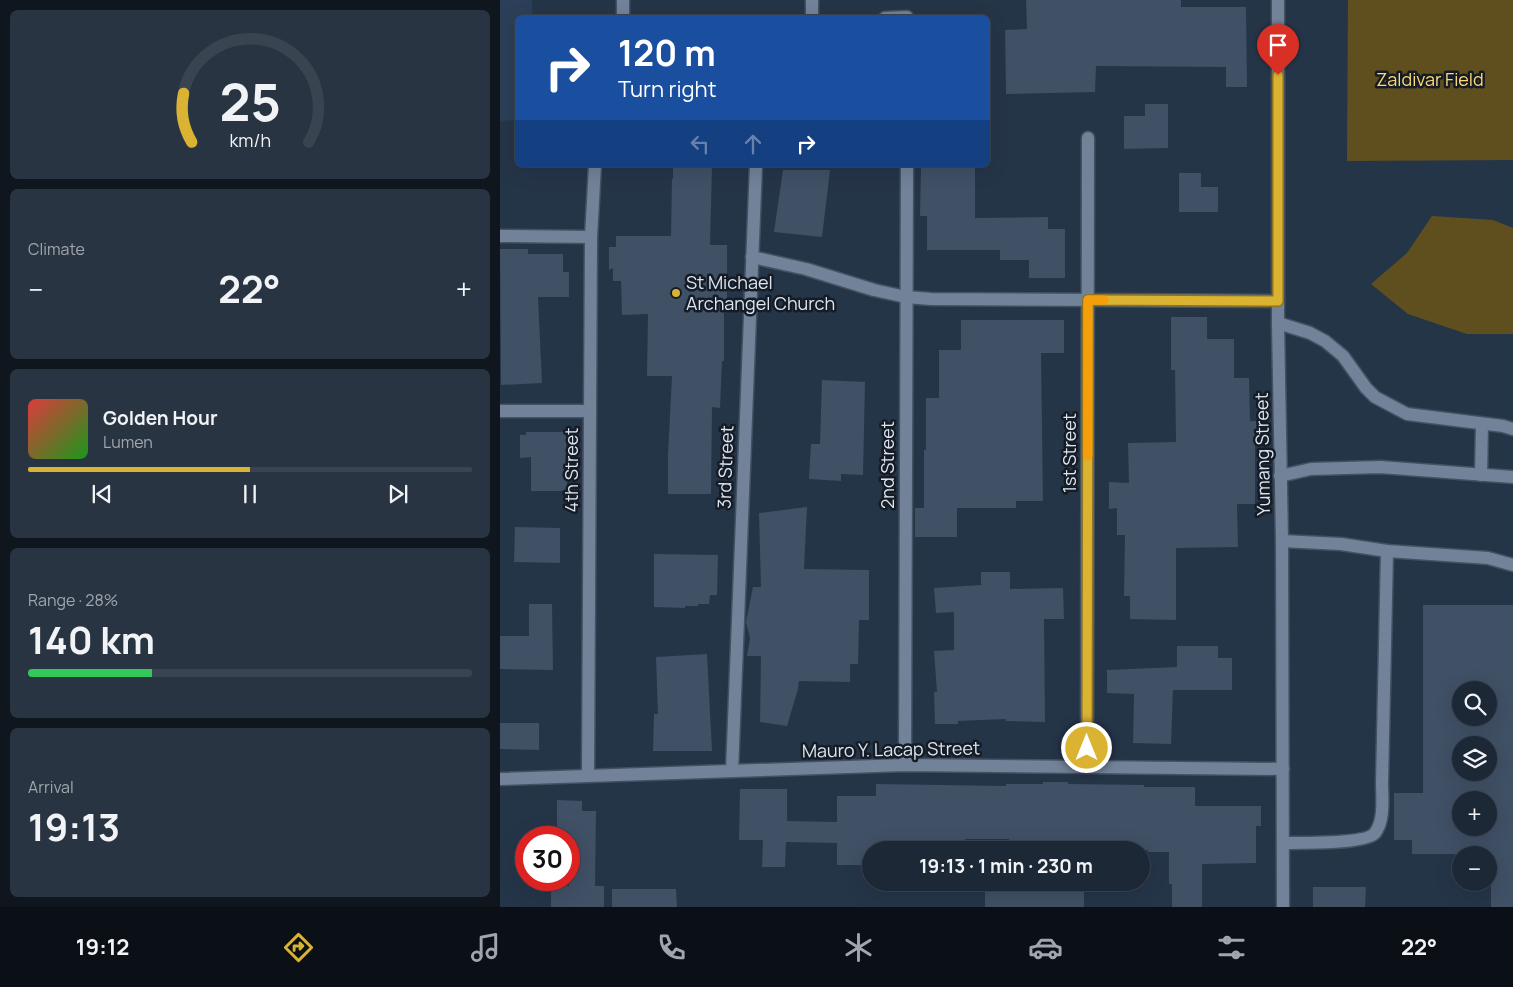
<!DOCTYPE html>
<meta charset="utf-8">
<style>
body{margin:0;font-family:Manrope,sans-serif;background:#293442;color:#f1f3f6;height:100vh;display:flex;flex-direction:column;font-size:19px;white-space:nowrap}
*{box-sizing:border-box;margin:0}
p{font-size:16px;color:#a0a6ad}
.icon{flex:none;width:28px;height:28px;fill:none;stroke:currentColor;stroke-width:2;stroke-linecap:round;stroke-linejoin:round}
.map{position:relative;flex:1;overflow:hidden}
.details{display:flex;flex-direction:column;gap:10px;padding:10px;background:#0f161e;width:500px}
.details>*{flex:none}
.banner{position:absolute;left:15px;top:15px;width:475px;height:152px;border-radius:8px;box-shadow:0 5px 20px #0002,0 0 0 1px #3a4451;background:#1a4fa0;color:#fff;overflow:hidden}
.controls{position:absolute;left:952px;top:681px;display:grid;gap:10px}
.controls a{display:grid;place-items:center;width:45px;height:45px;border-radius:50%;background:#1c2836;box-shadow:0 5px 20px #0002,0 0 0 1px #3a4451;font-size:25px}
.speed{position:absolute;left:15px;top:826px;display:flex;gap:10px;font-size:25px;font-weight:700;text-align:center}
.speed>*{display:grid;place-content:center;width:65px;height:65px;border-radius:50%;background:#1c2836;box-shadow:0 5px 20px #0002,0 0 0 1px #3a4451;line-height:1}
.speed .limit{border:8px solid #d22;background:#fff;color:#111}
.pin{position:absolute;display:grid;place-items:center;width:42px;height:42px;color:#fff;margin:-51px -21px;border-radius:50% 50% 50% 0;rotate:-45deg;box-shadow:0 0 5px #0007}
.pin .icon{rotate:45deg}
.me{position:absolute;width:55px;margin:-28px;rotate:0deg;stroke-linejoin:round;filter:drop-shadow(0 0 4px #0008)}
.turn{display:flex;align-items:center;gap:18px;height:105px;padding:0 20px;font-size:22px}
.turn .icon{width:65px;height:65px;stroke-width:2.5}
.turn b{display:block;font-size:35px;line-height:42px}
.lanes{display:flex;align-items:center;height:48px;padding:0 20px;background:#0003;justify-content:center;gap:25px;direction:ltr}
.lanes .off{opacity:.35}
.big{font-size:38px;font-weight:700;line-height:1.1}
.details .tile{flex:1;display:flex;flex-direction:column;justify-content:center;gap:8px;min-width:0;padding:0 18px;border-radius:8px;background:#293442}
.details .dial{align-items:center;gap:0}
.dial svg{height:130px;overflow:visible;fill:none;stroke:#3a4451;stroke-width:7;stroke-linecap:round;text-anchor:middle}
.dial text{fill:#f1f3f6;stroke:none}
.song{display:flex;align-items:center;gap:15px}
.cover{width:60px;height:60px;border-radius:8px;background:linear-gradient(135deg,hsl(0 70% 55%),hsl(120 70% 35%))}
.played{height:5px;border-radius:2px;background:linear-gradient(90deg,#dab333 50%,#3a4451 50%)}
.keys{display:flex;justify-content:space-around;direction:ltr}
.heat{display:flex;justify-content:space-between;align-items:center;font-size:28px;direction:ltr}
.charge{height:8px;border-radius:4px;background:linear-gradient(90deg,#34c759 28%,#3a4451 0)}
.trip{position:absolute;left:362px;top:841px;width:288px;height:50px;border-radius:25px;background:#1c2836;box-shadow:0 5px 20px #0002,0 0 0 1px #3a4451;font-weight:700;line-height:50px;text-align:center}
.dock{display:flex;height:80px;justify-content:space-around;align-items:center;background:#0b1016;color:#a0a6ad}
.dock .icon{width:35px;height:35px}
.dock .on{color:#dab333}
.dock b{font-size:22px;color:#f1f3f6}
main{display:flex;flex:1;min-height:0}
.map>svg:first-child{display:block}
.built{fill:#2b3f58}
.green{fill:#5f4f1f}
.building{fill:#405065;fill-rule:evenodd}
.lines{fill:none;stroke-linecap:round;stroke-linejoin:round}
.lane-casing{stroke:#445161;stroke-width:15}
.street-casing{stroke:#445161;stroke-width:15}
.secondary-casing{stroke:#445161;stroke-width:15}
.lane{stroke:#718299;stroke-width:12}
.street{stroke:#718299;stroke-width:12}
.secondary{stroke:#718299;stroke-width:12}
.route-casing{stroke:#8e7421;stroke-width:12}
.route{stroke:#dab333;stroke-width:9}
.slow{stroke:#f59e0b;stroke-width:9}
.poi-dot{fill:#dab333;stroke:#151c25;stroke-width:2}
.labels{text-anchor:middle;stroke-width:5;stroke-linejoin:round;paint-order:stroke}
.park-label{font-size:18px;fill:#fbda77;stroke:#151c25}
.poi-label{font-size:18px;fill:#dce6f3;stroke:#151c25;text-anchor:start}
.street-label{font-size:18px;fill:#dce6f3;stroke:#151c25}
</style>
<main>
<section class="details">
<div class="tile dial"><svg viewBox="0 0 100 80">
<path d="M14 69A42 42 0 1 1 86 69"/>
<path d="M14 69A42 42 0 0 1 9 39" stroke="#dab333"/>
<text x="50" y="56" font-size="32" font-weight="700">25</text>
<text x="50" y="72" font-size="11">km/h</text>
</svg></div>
<div class="tile"><p>Climate</p>
<div class="heat"><a>−</a><b class="big">22°</b><a>+</a></div>
</div>
<div class="tile">
<div class="song"><i class="cover"></i><div><b>Golden Hour</b><p>Lumen</p></div></div>
<div class="played"></div>
<div class="keys"><svg class="icon" aria-label="previous" viewBox="0 0 24 24"><path d="M18 5L8 12l10 7zM5 5v14"/></svg><svg class="icon" aria-label="pause" viewBox="0 0 24 24"><path d="M8 5v14M16 5v14"/></svg><svg class="icon" aria-label="next" viewBox="0 0 24 24"><path d="M6 5l10 7-10 7zM19 5v14"/></svg></div>
</div>
<div class="tile"><p>Range · 28%</p><b class="big">140 km</b><div class="charge"></div></div>
<div class="tile"><p>Arrival</p><b class="big">19:13</b></div>
</section>
<div class="map">
<svg width="1013" height="907" viewBox="0 0 1013 907">
<rect width="100%" height="100%" fill="#253548"/>
<path class="built" d="M0 0H32V17L18 18 17 120 0 121Z"/>
<g class="green">
<path d="M848 0H1013V160L847 161Z"/>
<path d="M932 216 993 220 1013 228V334H967L908 314 871 284 907 253Z"/>
</g>
<g class="building">
<path d="M526 0H681V7H746L747 87H726V67L596 66 595 92 506 94 505 30 527 29Z"/>
<path d="M645 104H668V148L624 149V116H645Z"/>
<path d="M173 165H212L210 245H227V304H224V361H222L220 408 212 407 211 494H168V455L172 376H147L148 314 122 315 121 281H113V268L109 270V247H116V236H171L172 179H173Z"/>
<path d="M429 165H475V218L548 217V229H565V278H529V260H500V250H427V216H420L421 168Z"/>
<path d="M283 170H330L322 237 274 232Z"/>
<path d="M679 173H701V187H718V212H679Z"/>
<path d="M0 249H28V254H63V272H69V297H38L42 383 1 385Z"/>
<path d="M671 317H707V339H734V378H749L750 421H758V440H755V504H737L738 547 676 548V620L630 619V596H624L625 535H617V508L609 509V482L629 483 628 443 676 442 675 370H671Z"/>
<path d="M461 320H564V353H541L543 501H516V508H457V537H415V508H424V450H426V398H439V350H461Z"/>
<path d="M322 380 365 382 363 475 341 474V481L309 479 311 444H320Z"/>
<path d="M26 432H66L67 491H31V457L20 458V435H26Z"/>
<path d="M307 507 304 569 369 570V620H359L358 664H350V682L299 681 298 689 287 726 260 722 261 656H247L250 638 246 622 253 587H261L259 513Z"/>
<path d="M15 527 60 528V563L14 562Z"/>
<path d="M154 554 218 555 217 595H210L209 604H198V606H185V608L154 607Z"/>
<path d="M481 572H510V589L563 588 564 619H544L545 722 506 721V719L458 721V724H435L434 692H437L434 651 454 650V612L436 613 434 588 481 585Z"/>
<path d="M29 604H52L53 670 0 669V636H29Z"/>
<path d="M923 605H1013V907H991V854H912V840H894V793H923ZM961 690H989V718H961ZM961 745H989V772H961ZM961 800H989V828H961Z"/>
<path d="M677 646H718V658H732V690H673L671 744 633 743 634 694 607 693V670L677 667Z"/>
<path d="M207 654 212 751H153L154 714H158L156 657Z"/>
<path d="M0 723H39V750L0 749Z"/>
<path d="M543 782H568V784L644 785V787H695V806H761V826H756V863L702 864V907H672V884H669V852H648V850H509V839H465V850H371V865H337V843L286 842 285 867H262L263 840H239L240 789H287V821L337 822V796H376V784L506 786V784H543Z"/>
<path d="M57 800 82 801V811H96L95 886H104V907H51V886H69V838H57Z"/>
<rect x="485" y="882" width="99" height="25"/>
<path d="M813 887H866L865 907H813Z"/>
<path d="M112 889H176L177 907H112Z"/>
</g>
<g class="lines">
<defs>
<g id="lane">
<path d="M778 323 810 333 825 341 843 356 866 388 875 397 907 414 1003 426 1013 429"/>
<path d="M981 475 982 424"/>
<path d="M780 476 811 469 880 467 1013 477"/>
<path d="M782 541 841 544 887 551 988 558 1013 565"/>
<path d="M783 843C800 843 866 844 875 833 885 820 882 797 882 783L887 551"/>
</g>
<g id="street">
<path d="M123 0V18"/>
<path d="M312 0V18"/>
<path d="M385 18 407 17"/>
<path d="M0 236 91 237"/>
<path d="M252 257 306 269 374 290 406 297 431 299 778 301"/>
<path d="M0 411H90"/>
<path d="M405 765 407 165"/>
<path d="M587 767 588 138"/>
<path d="M232 771 256 165"/>
<path d="M88 776 91 237 95 165"/>
<path d="M0 779 405 765 783 769"/>
</g>
<path id="secondary" d="M778 0V323L782 541 783 907"/>
</defs>
<use href="#lane" class="lane-casing"/>
<use href="#street" class="street-casing"/>
<use href="#secondary" class="secondary-casing"/>
<use href="#lane" class="lane"/>
<use href="#street" class="street"/>
<use href="#secondary" class="secondary"/>
</g>
<g class="lines">
<defs>
<path id="route" d="M587 748 588 300 778 301V75"/>
</defs>
<use href="#route" class="route-casing"/>
<use href="#route" class="route"/>
<path class="slow" d="M588 456V300H604"/>
</g>
<circle class="poi-dot" cx="176" cy="293" r="5"/>
<g class="labels">
<g class="park-label">
<text x="930" y="86">Zaldivar Field</text>
</g>
<g class="poi-label">
<text x="186" y="289">St Michael<tspan x="186" dy="21">Archangel Church</tspan></text>
</g>
<g class="street-label">
<text transform="translate(570 453) rotate(-90)" y="6">1st Street</text>
<text transform="translate(763 454) rotate(-91)" y="6">Yumang Street</text>
<text transform="translate(388 465) rotate(-90)" y="6">2nd Street</text>
<text transform="translate(226 467) rotate(-88)" y="6">3rd Street</text>
<text transform="translate(72 470) rotate(-90)" y="6">4th Street</text>
<text transform="translate(391 750) rotate(-1)" y="6">Mauro Y. Lacap Street</text>
</g>
</g>
</svg>
<div class="controls">
<a><svg class="icon" aria-label="search" viewBox="0 0 24 24"><circle cx="10" cy="10" r="6"/><path d="M15 15l6 6"/></svg></a>
<a><svg class="icon" aria-label="layers" viewBox="0 0 24 24"><path d="M12 4l9 5-9 5-9-5zM3 14l9 5 9-5"/></svg></a>
<a>+</a>
<a>−</a>
</div>
<div class="speed"><div class="limit">30</div></div>
<div class="pin" style="left:778px;top:75px;background:#d93025"><svg class="icon" aria-label="arrive" viewBox="0 0 24 24"><path d="M6 21V4h12l-3 4 3 4H6"/></svg></div>
<svg class="me" style="left:587px;top:748px" viewBox="-20 -20 40 40"><circle r="17" fill="#dab333" stroke="#fff" stroke-width="3"/><path d="M0-11L8 9 0 5-8 9z" fill="#fff"/></svg>
<div class="trip">19:13 · 1 min · 230 m</div>
<div class="banner">
<div class="turn"><svg class="icon" aria-label="right" viewBox="0 0 24 24"><path d="M7 20v-9h11M14 6l5 5-5 5"/></svg><div><b>120 m</b>Turn right</div></div>
<div class="lanes"><svg class="icon off" aria-label="left" viewBox="0 0 24 24"><path d="M17 20v-9H6M10 6l-5 5 5 5"/></svg><svg class="icon off" aria-label="ahead" viewBox="0 0 24 24"><path d="M12 20V5M6 11l6-6 6 6"/></svg><svg class="icon" aria-label="right" viewBox="0 0 24 24"><path d="M7 20v-9h11M14 6l5 5-5 5"/></svg></div>
</div>
</div>
</main>
<nav class="dock">
<b>19:12</b>
<svg class="icon on" aria-label="directions" viewBox="0 0 24 24"><path d="M12 3l9 9-9 9-9-9zM9 14v-3h6M13 9l2 2-2 2"/></svg>
<svg class="icon" aria-label="music" viewBox="0 0 24 24"><path d="M9 18V5l10-2v13"/><circle cx="6" cy="18" r="3"/><circle cx="16" cy="16" r="3"/></svg>
<svg class="icon" aria-label="phone" viewBox="0 0 24 24"><path d="M5 4h4l2 5-3 2q2 4 5 5l2-3 5 2v4C11 20 4 13 5 4z"/></svg>
<svg class="icon" aria-label="climate" viewBox="0 0 24 24"><path d="M12 3v18M4 7l16 10M4 17L20 7"/></svg>
<svg class="icon" aria-label="car" viewBox="0 0 24 24"><path d="M5 17H2v-5l4-1 3-4h7l3 4 3 1v5h-3M9 17h6M6 11h13"/><circle cx="7" cy="17" r="2"/><circle cx="17" cy="17" r="2"/></svg>
<svg class="icon" aria-label="filters" viewBox="0 0 24 24"><path d="M4 7h16M4 17h16"/><circle cx="9" cy="7" r="2"/><circle cx="15" cy="17" r="2"/></svg>
<b>22°</b>
</nav>
